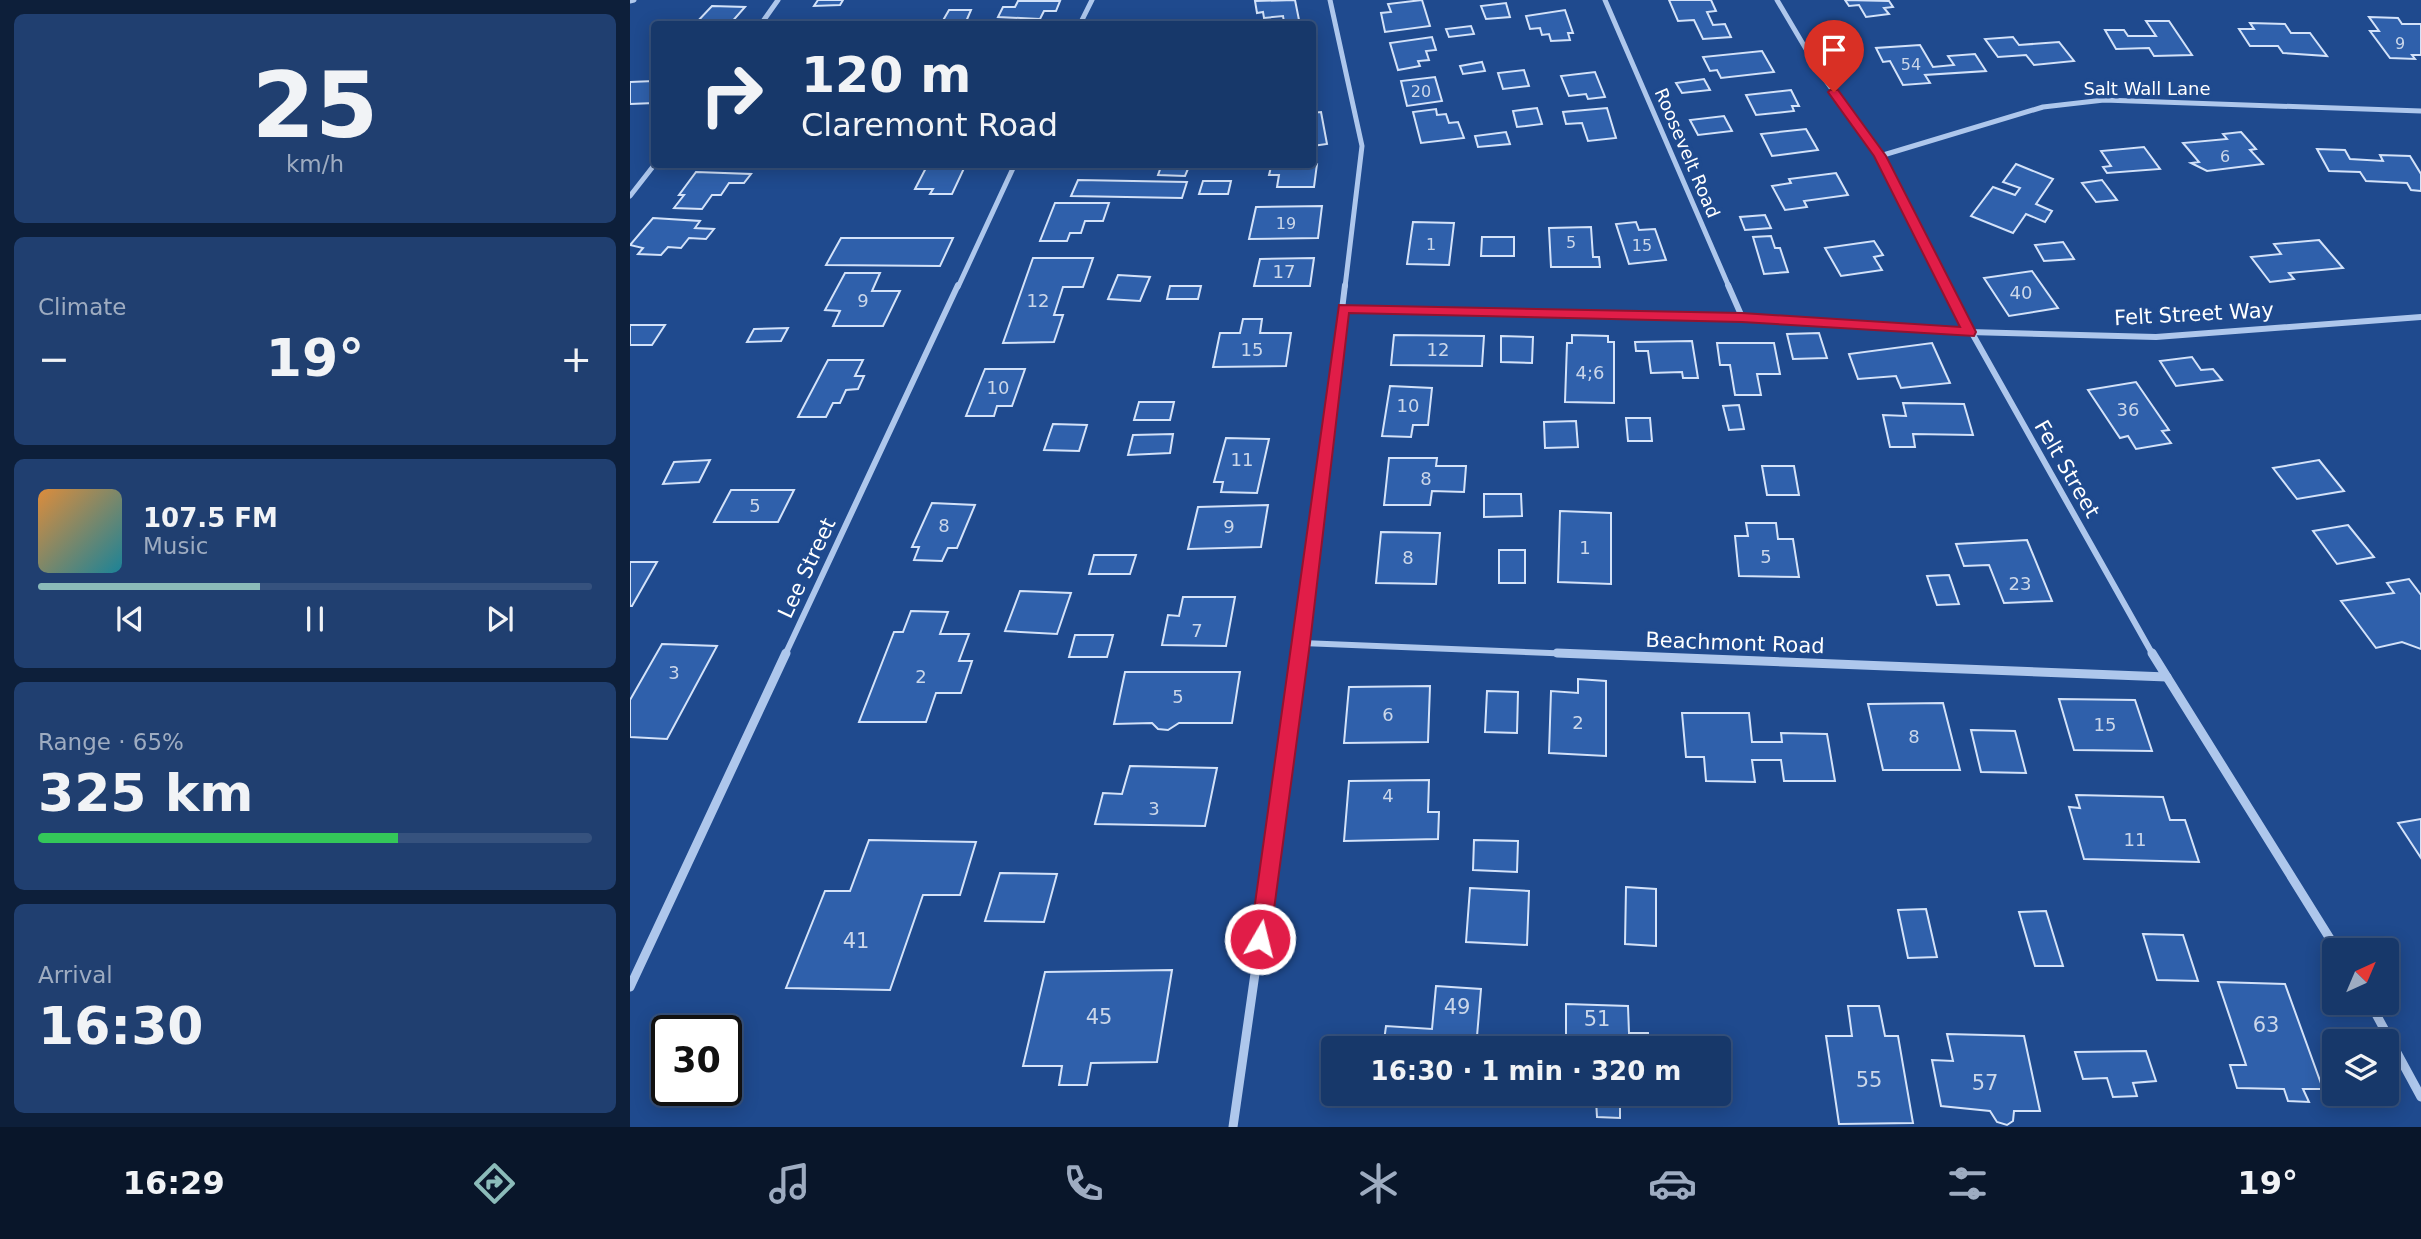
<!DOCTYPE html>
<meta charset="utf-8">
<style>
body{margin:0;font-family:"DejaVu Sans",sans-serif;background:#203f70;color:#f1f3f6;height:100vh;display:flex;flex-direction:column;font-size:26px;white-space:nowrap}
*{box-sizing:border-box;margin:0}
p{font-size:23px;color:#9eacc1}
.icon{flex:none;width:38px;height:38px;fill:none;stroke:currentColor;stroke-width:2;stroke-linecap:round;stroke-linejoin:round}
.map{position:relative;flex:1;overflow:hidden}
.panel{display:flex;flex-direction:column;gap:14px;padding:14px;background:#0d1f3a;width:630px}
.panel>*{flex:none}
.banner{position:absolute;left:21px;top:21px;width:665px;height:147px;border-radius:7px;box-shadow:0 4px 18px #0003,0 0 0 2px #36527e;background:#17386a;color:#f1f3f6;overflow:hidden}
.needle{width:46px;rotate:44deg}
.buttons{position:absolute;left:1692px;top:938px;display:grid;gap:14px}
.buttons a{display:grid;place-items:center;width:77px;height:77px;border-radius:7px;background:#17386a;box-shadow:0 4px 18px #0003,0 0 0 2px #36527e;font-size:35px}
.speed{position:absolute;left:21px;top:1015px;display:flex;gap:14px;font-size:35px;font-weight:700;text-align:center}
.speed>*{display:grid;place-content:center;width:91px;height:91px;border-radius:50%;background:#17386a;box-shadow:0 4px 18px #0003,0 0 0 2px #36527e;line-height:1}
.speed .limit{border:4px solid #111;border-radius:10px;background:#fff;color:#111}
.pin{position:absolute;display:grid;place-items:center;width:60px;height:60px;color:#fff;margin:-72px -30px;border-radius:50% 50% 50% 0;rotate:-45deg;box-shadow:0 0 7px #0007}
.pin .icon{rotate:45deg}
.me{position:absolute;width:77px;margin:-38px;rotate:8deg;stroke-linejoin:round;filter:drop-shadow(0 0 5px #0008)}
.turn{display:flex;align-items:center;gap:24px;height:147px;padding:0 35px;font-size:32px}
.turn .icon{width:91px;height:91px;stroke-width:2.5}
.turn b{display:block;font-size:49px;line-height:60px}
.big{font-size:52px;font-weight:800;line-height:1.1}
.panel .widget{flex:1;display:flex;flex-direction:column;justify-content:center;gap:10px;min-width:0;padding:0 24px;border-radius:10px;background:#203f70}
.panel .dial{align-items:center;gap:0}
.dial b{font-size:91px;line-height:1}
.song{display:flex;align-items:center;gap:21px}
.cover{width:84px;height:84px;border-radius:10px;background:linear-gradient(135deg,hsl(30 70% 55%),hsl(190 70% 35%))}
.played{height:7px;border-radius:4px;background:linear-gradient(90deg,#8bbbb9 40%,#36527e 40%)}
.keys{display:flex;justify-content:space-around;direction:ltr}
.heat{display:flex;justify-content:space-between;align-items:center;font-size:38px;direction:ltr}
.charge{height:10px;border-radius:5px;background:linear-gradient(90deg,#34c759 65%,#36527e 0)}
.trip{position:absolute;left:691px;top:1036px;width:410px;height:70px;border-radius:7px;background:#17386a;box-shadow:0 4px 18px #0003,0 0 0 2px #36527e;font-weight:800;line-height:70px;text-align:center}
.tabs{display:flex;height:112px;justify-content:space-around;align-items:center;background:#09162a;color:#9eacc1}
.tabs .icon{width:49px;height:49px}
.tabs .selected{color:#8bbbb9}
.tabs b{font-size:32px;color:#f1f3f6}
main{display:flex;flex:1;min-height:0}
.map>svg:first-child{display:block}
.building{fill:#2f60ab;stroke:#d3e2f9;stroke-width:2}
.lines{fill:none;stroke-linecap:round;stroke-linejoin:round}
.street-far2{stroke:#aec7ec;stroke-width:5}
.street-far1{stroke:#aec7ec;stroke-width:6}
.street{stroke:#aec7ec;stroke-width:9}
.route{fill:#e11d48;stroke:#92132f;stroke-width:2}
.labels{text-anchor:middle;stroke-width:7;stroke-linejoin:round;paint-order:stroke}
.far-number-label{font-size:16px;fill:#cbd7ea}
.far-street-label{font-size:18px;fill:#fff;stroke:#1f4a8e}
.number-label{font-size:18px;fill:#cbd7ea}
.street-label{font-size:21px;fill:#fff;stroke:#1f4a8e}
.near-number-label{font-size:21px;fill:#cbd7ea}
</style>
<main>
<section class="panel">
<div class="widget dial"><b>25</b><p>km/h</p></div>
<div class="widget"><p>Climate</p>
<div class="heat"><a>−</a><b class="big">19°</b><a>+</a></div>
</div>
<div class="widget">
<div class="song"><i class="cover"></i><div><b>107.5 FM</b><p>Music</p></div></div>
<div class="played"></div>
<div class="keys"><svg class="icon" aria-label="previous" viewBox="0 0 24 24"><path d="M18 5L8 12l10 7zM5 5v14"/></svg><svg class="icon" aria-label="pause" viewBox="0 0 24 24"><path d="M8 5v14M16 5v14"/></svg><svg class="icon" aria-label="next" viewBox="0 0 24 24"><path d="M6 5l10 7-10 7zM19 5v14"/></svg></div>
</div>
<div class="widget"><p>Range · 65%</p><b class="big">325 km</b><div class="charge"></div></div>
<div class="widget"><p>Arrival</p><b class="big">16:30</b></div>
</section>
<div class="map">
<svg width="1791" height="1127" viewBox="0 0 1791 1127">
<rect width="100%" height="100%" fill="#1f4a8e"/>
<g class="building">
<path d="M188 0H213L210 5 184 6Z"/>
<path d="M665 0 669 20 654 22 653 16 634 18 633 12 627 13 625 1Z"/>
<path d="M792 0 800 26 755 32 751 13 761 12 758 4Z"/>
<path d="M1039 0H1081L1086 11 1077 12 1083 25 1095 24 1101 37 1073 39 1064 20 1048 21Z"/>
<path d="M1215 0 1259 1 1263 7 1254 8 1259 14 1236 17 1229 5 1219 6Z"/>
<path d="M388 1H430L426 11H414L410 19 368 17 373 7H385Z"/>
<path d="M876 3 880 17 856 19 851 6Z"/>
<path d="M82 6 115 7 100 24H65Z"/>
<path d="M319 10H341L335 24H311Z"/>
<path d="M935 10 943 33H938L940 40 921 41 919 34 912 35 910 28 900 29 896 16Z"/>
<path d="M1739 17 1768 18 1772 24H1791V55H1782L1785 59 1760 58 1740 31H1749Z"/>
<path d="M1516 21H1539L1562 55 1524 56 1519 48 1486 49 1475 30H1494L1498 36H1526Z"/>
<path d="M1620 23 1655 24 1661 33H1680L1697 56 1653 53 1648 46H1620L1609 29H1624Z"/>
<path d="M841 26 844 34 819 37 816 29Z"/>
<path d="M802 37 806 50 796 51 799 60 788 61 790 66 768 70 760 43Z"/>
<path d="M1383 37 1389 45 1429 42 1444 61 1404 65 1396 55 1368 57 1355 39Z"/>
<path d="M1290 45 1303 67 1324 65 1318 56 1345 54 1356 71 1295 75 1300 83 1273 85 1260 61 1253 62 1246 48Z"/>
<path d="M1132 51 1144 72 1091 78 1087 70 1080 71 1073 57Z"/>
<path d="M852 62 855 71 833 74 830 66Z"/>
<path d="M894 70 899 86 873 89 868 73Z"/>
<path d="M965 72 975 97 958 99 956 94 939 96 931 76Z"/>
<path d="M805 77 812 101 777 106 771 81Z"/>
<path d="M1074 79 1080 90 1052 93 1046 83Z"/>
<path d="M24 81V103L0 104V82Z"/>
<path d="M1161 90 1169 106H1162L1164 111 1126 115 1116 95Z"/>
<path d="M907 108 912 124 887 127 883 111Z"/>
<path d="M977 108 986 138 958 141 952 123 936 124 933 112Z"/>
<path d="M806 109 807 115 816 114 819 123 828 122 834 138 791 143 783 112Z"/>
<path d="M691 112 697 144 682 146V113Z"/>
<path d="M1094 116 1102 131 1068 135 1060 120Z"/>
<path d="M1176 129 1188 150 1142 156 1131 134Z"/>
<path d="M876 132 880 144 848 147 845 136Z"/>
<path d="M1611 132 1626 149 1620 150 1633 164 1577 171 1561 163 1569 162 1553 143 1597 139 1593 134Z"/>
<path d="M1514 147 1530 169 1477 173 1473 167 1481 166 1471 151Z"/>
<path d="M1687 149 1715 150 1720 159 1753 161 1750 155 1780 156 1791 174V191L1781 190 1777 183 1736 181 1730 172 1699 171Z"/>
<path d="M298 164H336L322 194H300L303 189H285Z"/>
<path d="M532 164H560L555 176 528 175Z"/>
<path d="M654 164H687L684 187H647L649 175H639L641 167Z"/>
<path d="M1386 164 1423 179 1406 204 1422 211 1415 222 1396 214 1383 233 1341 216 1363 187 1385 195 1390 188 1373 182Z"/>
<path d="M66 172 121 174 114 183H99L91 195H82L72 209 44 208 54 195H49Z"/>
<path d="M1206 173 1218 195 1174 201 1177 207 1155 210 1142 186 1161 183 1159 179Z"/>
<path d="M448 180 557 182 552 198 441 196Z"/>
<path d="M1472 180 1487 200 1466 202 1452 183Z"/>
<path d="M573 181H601L598 194H569Z"/>
<path d="M425 203H479L473 221H455L451 233H440L437 241H410Z"/>
<path d="M692 206 688 238 619 239 626 207Z"/>
<path d="M1135 215 1141 228 1115 230 1110 217Z"/>
<path d="M23 218 70 221 65 228 84 229 76 239 59 238 51 248 38 247 31 255 8 254 13 248 0 245Z"/>
<path d="M783 222 824 223 819 265 777 264Z"/>
<path d="M1006 222 1009 230 1025 229 1036 260 999 264 986 224Z"/>
<path d="M961 227 963 257H969L970 267H921L919 228Z"/>
<path d="M1141 236 1145 248H1150L1158 272 1134 274 1123 237Z"/>
<path d="M852 237H884V256H851Z"/>
<path d="M211 238H323L310 266 196 265Z"/>
<path d="M1689 240 1713 268 1659 273 1664 279 1640 282 1621 257 1651 254 1644 244Z"/>
<path d="M1244 241 1253 255 1244 257 1252 270 1211 276 1195 248Z"/>
<path d="M1433 242 1444 259 1414 261 1405 245Z"/>
<path d="M403 258H463L453 287H433L424 315H433L424 342 373 343Z"/>
<path d="M684 258 680 286H624L630 259Z"/>
<path d="M1402 271 1428 308 1379 316 1354 278Z"/>
<path d="M215 273H250L242 291H270L253 326H203L210 311 195 310Z"/>
<path d="M488 275 520 277 510 301 478 299Z"/>
<path d="M540 286H571L568 299H537Z"/>
<path d="M613 319H632L630 333H661L656 366 583 367 590 333H610Z"/>
<path d="M0 325H35L22 345H0Z"/>
<path d="M158 328 151 341 117 342 124 329Z"/>
<path d="M1189 333 1197 358 1163 359 1157 334Z"/>
<path d="M764 335 854 336 852 366 761 365Z"/>
<path d="M942 335 978 336V342H984V403L935 402 937 343H942Z"/>
<path d="M871 336 903 337 902 363 871 362Z"/>
<path d="M1062 341 1068 378H1053L1052 372 1021 373 1018 351H1006L1005 342Z"/>
<path d="M1087 343H1144L1150 374H1127L1131 395H1105L1100 365H1090Z"/>
<path d="M1302 343 1320 383 1271 388 1266 376 1228 379 1219 354Z"/>
<path d="M1562 357 1571 370 1583 369 1592 380 1546 386 1530 361Z"/>
<path d="M198 360H233L225 376H234L228 389 216 390 210 403H203L196 417H168Z"/>
<path d="M355 369H395L382 406H367L364 416H336Z"/>
<path d="M1506 382 1539 430 1532 431 1541 443 1506 449 1498 436 1490 438 1458 390Z"/>
<path d="M760 386 802 388 798 425H783L781 437 752 436Z"/>
<path d="M509 402H544L540 420H504Z"/>
<path d="M1273 403 1334 404 1343 435 1283 434 1285 447H1260L1253 415 1276 416Z"/>
<path d="M1109 405 1114 429 1099 430 1093 406Z"/>
<path d="M996 418H1020L1022 441H998Z"/>
<path d="M946 421 948 447 915 448 914 422Z"/>
<path d="M423 424 457 425 449 451 414 450Z"/>
<path d="M543 434 540 453 498 455 503 435Z"/>
<path d="M596 438 639 439 627 493 591 492 593 482H584Z"/>
<path d="M759 458H807L806 466H836L834 492 802 491 800 505H754Z"/>
<path d="M80 460 69 482 33 484 44 462Z"/>
<path d="M1689 460 1714 491 1667 499 1643 468Z"/>
<path d="M1132 466H1164L1169 495H1137Z"/>
<path d="M101 490H164L148 522H84Z"/>
<path d="M854 494H891L892 516 854 517Z"/>
<path d="M302 503 345 505 327 548H318L312 561 284 560 289 547H282Z"/>
<path d="M638 505 631 547 558 549 568 507Z"/>
<path d="M930 511 981 513V584L928 582Z"/>
<path d="M1116 523H1146L1148 539H1163L1169 577 1109 576 1105 536H1118Z"/>
<path d="M1718 525 1744 557 1707 564 1683 531Z"/>
<path d="M751 532 810 533 806 584 746 583Z"/>
<path d="M1397 540 1422 601 1374 603 1359 565 1334 566 1326 544Z"/>
<rect x="869" y="550" width="26" height="33"/>
<path d="M464 555H506L500 574H459Z"/>
<path d="M0 562H27L2 606H0Z"/>
<path d="M1319 575 1329 604 1307 605 1297 576Z"/>
<path d="M1779 579 1791 595V649L1772 642 1746 648 1711 601 1764 593 1757 583Z"/>
<path d="M390 591 441 593 427 634 375 631Z"/>
<path d="M553 597H605L596 646 532 645 538 615 549 616Z"/>
<path d="M281 611 318 612 310 634H339L329 661H342L331 693H306L296 722H229L264 632H273Z"/>
<path d="M445 635H483L477 657H439Z"/>
<path d="M32 644 87 646 37 739 0 737V700Z"/>
<path d="M495 672H610L602 723H549L538 730 528 729 522 723 484 724Z"/>
<path d="M948 679 976 681V756L919 753 921 691 948 693Z"/>
<path d="M800 686 798 742 714 743 719 687Z"/>
<path d="M857 691 888 692 887 733 855 732Z"/>
<path d="M1429 699 1505 700 1522 751 1444 750Z"/>
<path d="M1313 703 1330 770H1253L1238 704Z"/>
<path d="M1052 713H1119L1122 742H1152L1151 733 1197 734 1205 781H1154L1151 760H1122L1125 782 1076 781 1074 757H1056Z"/>
<path d="M1341 730 1385 731 1396 773 1351 772Z"/>
<path d="M500 766 587 768 575 826 465 824 473 793 492 794Z"/>
<path d="M799 780 798 812H809L808 839 714 841 719 781Z"/>
<path d="M1446 795 1533 797 1540 820H1555L1569 862 1454 859 1439 807 1450 808Z"/>
<path d="M1791 819V858L1768 823Z"/>
<path d="M239 840 346 842 330 895H293L260 990 156 988 195 891H220Z"/>
<path d="M844 840 888 841 887 872 843 870Z"/>
<path d="M370 873 427 874 414 922 355 921Z"/>
<path d="M996 887 1026 889V946L995 944Z"/>
<path d="M840 888 899 891 897 945 836 942Z"/>
<path d="M1296 909 1307 957 1278 958 1268 910Z"/>
<path d="M1416 911 1433 966H1405L1389 912Z"/>
<path d="M1513 934 1553 935 1568 981 1527 980Z"/>
<path d="M542 970 527 1062 461 1063 457 1085H429L432 1066H393L415 972Z"/>
<path d="M1588 982 1655 984 1693 1089H1673L1679 1102 1658 1101 1654 1089 1607 1088 1600 1065H1616Z"/>
<path d="M806 986 851 989 846 1048H753L756 1026 802 1029Z"/>
<path d="M936 1004 998 1006 999 1033H1018L1019 1048H936Z"/>
<path d="M1218 1006H1249L1255 1036H1268L1283 1123 1209 1124 1196 1036H1222Z"/>
<path d="M1317 1034 1394 1036 1410 1111H1384L1383 1121 1377 1125 1367 1122 1360 1111 1311 1106 1302 1060 1323 1061Z"/>
<path d="M1516 1051 1526 1081 1503 1083 1507 1096 1483 1097 1477 1078 1453 1079 1445 1052Z"/>
<path d="M781 1094H842V1098Z"/>
<path d="M936 1094H1021V1102H990V1118L967 1117 966 1100 936 1099Z"/>
</g>
<g class="lines">
<g class="street-far2">
<path d="M700 0 732 146 715 287"/>
<path d="M975 0 1099 287"/>
<path d="M1147 0 1189 71 1250 156 1316 287"/>
<path d="M0 1 4 0"/>
<path d="M131 24 148 0"/>
<path d="M450 24 462 0"/>
<path d="M1250 156 1413 107 1474 100 1791 111"/>
<path d="M0 196 25 164"/>
<path d="M328 287 385 164"/>
</g>
<g class="street-far1">
<path d="M1098 285 1112 317"/>
<path d="M1315 285 1523 655"/>
<path d="M713 309 1112 317 1339 332 1526 337 1791 317"/>
<path d="M672 643 971 655"/>
<path d="M155 655 328 285"/>
<path d="M670 655 715 285"/>
</g>
<g class="street">
<path d="M927 653 1537 677"/>
<path d="M1522 653 1707 950"/>
<path d="M0 987 156 653"/>
<path d="M1740 1003 1791 1097"/>
<path d="M603 1127 671 653"/>
</g>
</g>
<path class="route" d="M1200 90H1208L1256 156 1346 332 1344 336 1112 322 719 313 680 643 640 939 637 946 630 949 623 946 620 939 709 305 1112 313 1330 327 1244 156 1198 92Z"/>
<g class="labels">
<g class="far-number-label">
<text x="1770" y="49">9</text>
<text x="1281" y="70">54</text>
<text x="791" y="97">20</text>
<text x="1595" y="162">6</text>
<text x="656" y="229">19</text>
<text x="941" y="248">5</text>
<text x="801" y="250">1</text>
<text x="1012" y="251">15</text>
</g>
<g class="far-street-label">
<text x="1517" y="95">Salt Wall Lane</text>
<text transform="translate(1057 153) rotate(67)" y="6">Roosevelt Road</text>
</g>
<g class="number-label">
<text x="654" y="278">17</text>
<text x="1391" y="299">40</text>
<text x="233" y="307">9</text>
<text x="408" y="307">12</text>
<text x="622" y="356">15</text>
<text x="808" y="356">12</text>
<text x="960" y="379">4;6</text>
<text x="368" y="394">10</text>
<text x="778" y="412">10</text>
<text x="1498" y="416">36</text>
<text x="612" y="466">11</text>
<text x="796" y="485">8</text>
<text x="125" y="512">5</text>
<text x="314" y="532">8</text>
<text x="599" y="533">9</text>
<text x="955" y="554">1</text>
<text x="1136" y="563">5</text>
<text x="778" y="564">8</text>
<text x="1390" y="590">23</text>
<text x="567" y="637">7</text>
<text x="44" y="679">3</text>
<text x="291" y="683">2</text>
<text x="548" y="703">5</text>
<text x="758" y="721">6</text>
<text x="948" y="729">2</text>
<text x="1475" y="731">15</text>
<text x="1284" y="743">8</text>
<text x="758" y="802">4</text>
<text x="524" y="815">3</text>
<text x="1505" y="846">11</text>
</g>
<g class="street-label">
<text transform="translate(1564 314) rotate(-3)" y="7">Felt Street Way</text>
<text transform="translate(1437 469) rotate(60)" y="7">Felt Street</text>
<text transform="translate(177 568) rotate(-65)" y="7">Lee Street</text>
<text transform="translate(1105 643) rotate(2)" y="7">Beachmont Road</text>
</g>
<g class="near-number-label">
<text x="226" y="948">41</text>
<text x="827" y="1014">49</text>
<text x="469" y="1024">45</text>
<text x="967" y="1026">51</text>
<text x="1636" y="1032">63</text>
<text x="1239" y="1087">55</text>
<text x="1355" y="1090">57</text>
</g>
</g>
</svg>
<div class="buttons">
<a><svg class="needle" viewBox="-14 -14 28 28"><path d="M0-13l5 13h-10z" fill="#e53935"/><path d="M0 13l5-13h-10z" fill="#9eacc1"/></svg></a>
<a><svg class="icon" aria-label="layers" viewBox="0 0 24 24"><path d="M12 4l9 5-9 5-9-5zM3 14l9 5 9-5"/></svg></a>
</div>
<div class="speed"><div class="limit">30</div></div>
<div class="pin" style="left:1204px;top:92px;background:#d93025"><svg class="icon" aria-label="arrive" viewBox="0 0 24 24"><path d="M6 21V4h12l-3 4 3 4H6"/></svg></div>
<svg class="me" style="left:630px;top:939px" viewBox="-20 -20 40 40"><circle r="17" fill="#e11d48" stroke="#fff" stroke-width="3"/><path d="M0-11L8 9 0 5-8 9z" fill="#fff"/></svg>
<div class="trip">16:30 · 1 min · 320 m</div>
<div class="banner">
<div class="turn"><svg class="icon" aria-label="right" viewBox="0 0 24 24"><path d="M7 20v-9h11M14 6l5 5-5 5"/></svg><div><b>120 m</b>Claremont Road</div></div>
</div>
</div>
</main>
<nav class="tabs">
<b>16:29</b>
<svg class="icon selected" aria-label="directions" viewBox="0 0 24 24"><path d="M12 3l9 9-9 9-9-9zM9 14v-3h6M13 9l2 2-2 2"/></svg>
<svg class="icon" aria-label="music" viewBox="0 0 24 24"><path d="M9 18V5l10-2v13"/><circle cx="6" cy="18" r="3"/><circle cx="16" cy="16" r="3"/></svg>
<svg class="icon" aria-label="phone" viewBox="0 0 24 24"><path d="M5 4h4l2 5-3 2q2 4 5 5l2-3 5 2v4C11 20 4 13 5 4z"/></svg>
<svg class="icon" aria-label="climate" viewBox="0 0 24 24"><path d="M12 3v18M4 7l16 10M4 17L20 7"/></svg>
<svg class="icon" aria-label="car" viewBox="0 0 24 24"><path d="M5 17H2v-5l4-1 3-4h7l3 4 3 1v5h-3M9 17h6M6 11h13"/><circle cx="7" cy="17" r="2"/><circle cx="17" cy="17" r="2"/></svg>
<svg class="icon" aria-label="filters" viewBox="0 0 24 24"><path d="M4 7h16M4 17h16"/><circle cx="9" cy="7" r="2"/><circle cx="15" cy="17" r="2"/></svg>
<b>19°</b>
</nav>
